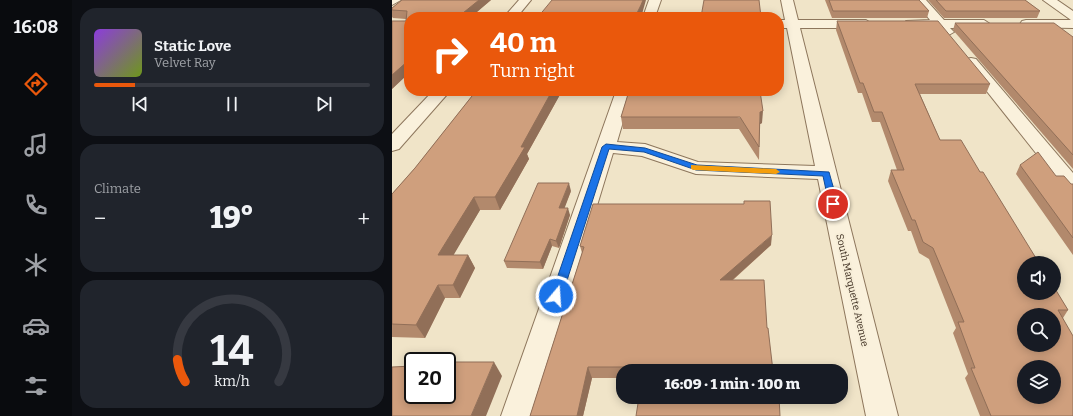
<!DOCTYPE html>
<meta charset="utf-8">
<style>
body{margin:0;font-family:Bitter,serif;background:#20242c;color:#f1f3f6;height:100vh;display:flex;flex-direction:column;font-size:15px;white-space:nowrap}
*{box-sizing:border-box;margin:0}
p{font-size:13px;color:#9ea1a6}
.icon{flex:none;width:22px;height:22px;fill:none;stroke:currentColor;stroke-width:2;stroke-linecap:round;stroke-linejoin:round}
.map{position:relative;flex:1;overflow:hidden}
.details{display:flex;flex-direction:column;gap:8px;padding:8px;background:#0d0f14;width:320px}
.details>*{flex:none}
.top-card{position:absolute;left:12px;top:12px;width:380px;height:84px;border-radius:16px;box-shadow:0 2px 10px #0003;background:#ea580c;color:#fff;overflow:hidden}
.tools{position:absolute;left:625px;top:256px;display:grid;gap:8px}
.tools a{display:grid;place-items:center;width:44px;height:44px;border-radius:50%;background:#171b24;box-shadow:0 2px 10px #0003;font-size:20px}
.speed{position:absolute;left:12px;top:352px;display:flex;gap:8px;font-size:20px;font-weight:700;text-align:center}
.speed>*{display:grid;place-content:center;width:52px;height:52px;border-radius:50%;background:#171b24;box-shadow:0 2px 10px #0003;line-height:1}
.speed .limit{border:2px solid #111;border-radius:6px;background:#fff;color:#111}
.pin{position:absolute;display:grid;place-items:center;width:34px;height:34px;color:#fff;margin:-17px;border:2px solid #fff;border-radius:50%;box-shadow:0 1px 4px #0007}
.me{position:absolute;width:44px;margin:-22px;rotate:18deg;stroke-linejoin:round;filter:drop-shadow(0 0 3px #0008)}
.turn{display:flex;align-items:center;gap:14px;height:84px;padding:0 20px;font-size:18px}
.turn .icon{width:52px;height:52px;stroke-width:2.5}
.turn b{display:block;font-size:28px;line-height:34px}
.big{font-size:30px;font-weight:800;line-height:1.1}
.details .tile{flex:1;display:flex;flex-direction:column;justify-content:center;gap:6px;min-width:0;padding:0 14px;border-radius:16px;background:#20242c}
.details .dial{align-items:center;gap:0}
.dial svg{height:104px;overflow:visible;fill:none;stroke:#363941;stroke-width:7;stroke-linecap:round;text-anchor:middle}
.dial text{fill:#f1f3f6;stroke:none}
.song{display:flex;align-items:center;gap:12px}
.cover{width:48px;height:48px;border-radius:6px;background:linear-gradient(135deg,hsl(270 70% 55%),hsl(80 70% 35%))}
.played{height:4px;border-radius:2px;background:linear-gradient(90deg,#ea580c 15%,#363941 15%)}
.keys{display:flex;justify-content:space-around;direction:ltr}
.heat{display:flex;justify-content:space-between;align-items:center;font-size:22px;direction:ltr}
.trip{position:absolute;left:224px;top:364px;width:232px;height:40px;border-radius:16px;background:#171b24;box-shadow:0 2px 10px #0003;font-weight:800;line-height:40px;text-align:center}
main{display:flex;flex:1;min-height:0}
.dock{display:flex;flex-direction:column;width:72px;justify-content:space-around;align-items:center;background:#090b0e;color:#9ea1a6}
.dock .icon{width:28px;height:28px}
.dock .on{color:#ea580c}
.dock b{font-size:18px;color:#f1f3f6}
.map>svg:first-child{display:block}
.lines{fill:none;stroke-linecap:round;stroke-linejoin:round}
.minor-casing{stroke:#8d765c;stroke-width:2}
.minor{fill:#faf1dc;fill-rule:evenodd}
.wall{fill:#b2896c}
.shaded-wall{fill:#916f58}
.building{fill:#cf9f7d;stroke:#916f58;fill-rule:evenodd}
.route{fill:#1a73e8;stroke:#114b97}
.slow{fill:#f59e0b}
.labels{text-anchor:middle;stroke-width:4;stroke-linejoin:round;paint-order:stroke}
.street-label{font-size:10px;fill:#3d2e20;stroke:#f7eed8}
</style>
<main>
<nav class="dock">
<b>16:08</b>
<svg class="icon on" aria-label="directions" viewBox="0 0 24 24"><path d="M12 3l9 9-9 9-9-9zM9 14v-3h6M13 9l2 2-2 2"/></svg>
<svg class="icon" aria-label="music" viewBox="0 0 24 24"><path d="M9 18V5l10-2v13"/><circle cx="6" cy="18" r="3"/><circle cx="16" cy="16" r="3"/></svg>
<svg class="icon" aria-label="phone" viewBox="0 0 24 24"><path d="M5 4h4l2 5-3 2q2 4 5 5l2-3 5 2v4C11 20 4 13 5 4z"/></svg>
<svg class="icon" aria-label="climate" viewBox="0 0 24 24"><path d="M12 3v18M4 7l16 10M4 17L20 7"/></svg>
<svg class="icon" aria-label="car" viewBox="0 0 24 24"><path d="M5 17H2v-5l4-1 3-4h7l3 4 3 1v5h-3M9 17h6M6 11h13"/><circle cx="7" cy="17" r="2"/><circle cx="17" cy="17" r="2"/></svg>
<svg class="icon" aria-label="filters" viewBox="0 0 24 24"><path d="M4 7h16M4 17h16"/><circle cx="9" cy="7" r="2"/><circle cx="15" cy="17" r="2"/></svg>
</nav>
<section class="details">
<div class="tile">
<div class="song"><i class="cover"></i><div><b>Static Love</b><p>Velvet Ray</p></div></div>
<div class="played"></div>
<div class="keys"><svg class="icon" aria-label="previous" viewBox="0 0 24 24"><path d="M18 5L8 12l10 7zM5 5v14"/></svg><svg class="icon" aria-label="pause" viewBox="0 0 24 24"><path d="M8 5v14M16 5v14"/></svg><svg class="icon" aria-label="next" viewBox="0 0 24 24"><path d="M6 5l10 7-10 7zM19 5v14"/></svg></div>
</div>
<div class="tile"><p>Climate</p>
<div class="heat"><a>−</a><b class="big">19°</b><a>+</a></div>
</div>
<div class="tile dial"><svg viewBox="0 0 100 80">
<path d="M14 69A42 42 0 1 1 86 69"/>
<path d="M14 69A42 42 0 0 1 8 52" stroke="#ea580c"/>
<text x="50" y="56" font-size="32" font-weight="700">14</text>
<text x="50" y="72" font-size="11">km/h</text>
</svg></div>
</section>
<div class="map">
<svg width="681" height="416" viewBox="0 0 681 416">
<rect width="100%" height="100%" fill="#f0e4c8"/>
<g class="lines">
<defs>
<g id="minor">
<path d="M0 0H9L0 5Z"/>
<path d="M127 0H139L125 17H112Z"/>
<path d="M257 0H269L263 17H251Z"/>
<path d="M389 0H401L406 20H474L480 24 474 28H408L506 416H474L426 179 304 174 250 156 221 153 141 416H109L224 91H240L225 142 253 144 306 162 423 166 395 28H387V20H393Z"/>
<path d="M522 0H534L552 20H592L598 24 592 28H558L562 32 555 36 550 35 545 28 514 27 512 24 514 21 538 20Z"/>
<path d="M651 0H665L681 11V28L630 27 628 24 630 21 634 20H679Z"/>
<path d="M579 58 584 59 681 173V193L674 191 574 65 572 62 574 59Z"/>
<path d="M41 91H58L7 149 0 151V134Z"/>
</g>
</defs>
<use href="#minor" class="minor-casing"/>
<use href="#minor" class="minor"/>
</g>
<g class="wall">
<path d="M10 0H99L79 17H17V73L0 89 14 19 1 18 0 17V8Z"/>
<path d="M433 0H527L537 11 535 18H440Z"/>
<path d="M536 0H633L648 11 645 18H552Z"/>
<path d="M445 21 598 84 594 94H528L548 140 588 172 676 310 671 318 681 416H588L573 378 576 374 561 333 564 328 537 259 527 253 519 231H516L496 181 499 170H505L488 122H480L470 93H466L444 30Z"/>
<path d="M563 23 681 37V169L561 30Z"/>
<path d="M84 91H170L135 154 137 159 108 210H88L61 255H76L83 268 68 298H53L33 338 0 337V194L23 168Z"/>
<path d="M237 91 370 123 368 124 367 160 347 129H231L229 117Z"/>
<path d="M628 165 664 176 679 184H681V255L624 174Z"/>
<path d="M179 191 172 208 178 215 167 248 160 246 151 269 115 268 112 261Z"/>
<path d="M379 245 341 280 375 328 381 371H231V378H200L191 416H138L190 253 188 246Z"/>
</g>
<g class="shaded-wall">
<path d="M87 0H99L79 17H66Z"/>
<path d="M251 0H254L250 14 249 17H243Z"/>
<path d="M17 57V73L0 89V75Z"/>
<path d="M160 91H170L135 154 137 159 108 210 103 197 129 147Z"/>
<path d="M371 111 370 123 368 124V112Z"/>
<path d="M177 183 179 191 170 215 167 208Z"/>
<path d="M82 197 88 210 54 268 46 255Z"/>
<path d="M176 208 178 215 167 248 164 241Z"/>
<path d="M380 235 379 245 328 291V280Z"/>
<path d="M158 239 160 246 151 269 148 262Z"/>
<path d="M76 255 83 268 68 298 61 285Z"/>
<path d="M46 285 53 298 33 338 24 325Z"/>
<path d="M102 362 110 376 94 416H79Z"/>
<path d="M196 367 200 378 191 416H185Z"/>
</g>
<g class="building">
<path d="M10 0H87L66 17H17V57L16 58H17V60L0 75V21H14L15 11 0 10V8Z"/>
<path d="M160 0H251L249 5 243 17H146Z"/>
<path d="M312 0H367L369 17H309Z"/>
<path d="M437 0H527L537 11H441Z"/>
<path d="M544 0H633L648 11H554Z"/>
<path d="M445 21H546L598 84H523L548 140H569L588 172H591L647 263H632V293H662V287L676 310H666L681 336V416H599L579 368H583L566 322H572L541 248 531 242 523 220H520L499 170H512L490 112H482L471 83H468ZM632 315H662V345H632ZM632 367H662V397H632Z"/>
<path d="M563 23H662L681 37V155Z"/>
<path d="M84 91H160L129 147H133L103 197H82L46 255H76L61 285H46L24 325 0 324V194L23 168Z"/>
<path d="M237 91H368L371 111 368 112 367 147 348 117H229Z"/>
<path d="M646 152 664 176H672L679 184H681V238L628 165Z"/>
<path d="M146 183H177L167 208H176L164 241 158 239 148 262 112 261Z"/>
<path d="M352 201H378L380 235 328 280H372L375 328H376L381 371H251L252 367H196L185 416H138L192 247 188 246 201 204H352Z"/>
<path d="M55 362H102L79 416H0V367L21 366V395H55Z"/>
<path d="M247 397H387L388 416H244Z"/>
</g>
<path class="route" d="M214 144 253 148 305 165 437 172 446 204 441 207 437 204 431 176 304 170 252 152 217 149 170 296 168 299H161L159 296 210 147Z"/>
<path class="slow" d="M299 165 384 169 388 172 384 174 302 170 299 169Z"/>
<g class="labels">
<g class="street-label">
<text transform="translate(461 290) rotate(77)" y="4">South Marquette Avenue</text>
</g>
</g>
</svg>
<div class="tools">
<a><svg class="icon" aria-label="sound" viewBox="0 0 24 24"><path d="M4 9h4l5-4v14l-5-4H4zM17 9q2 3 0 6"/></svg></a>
<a><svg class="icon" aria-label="search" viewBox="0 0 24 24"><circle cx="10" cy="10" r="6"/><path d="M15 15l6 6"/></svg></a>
<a><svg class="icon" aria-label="layers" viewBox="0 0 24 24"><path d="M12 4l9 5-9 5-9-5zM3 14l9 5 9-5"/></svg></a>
</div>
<div class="speed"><div class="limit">20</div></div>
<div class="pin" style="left:441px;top:204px;background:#d93025"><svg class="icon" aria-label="arrive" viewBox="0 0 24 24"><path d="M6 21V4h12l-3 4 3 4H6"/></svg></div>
<svg class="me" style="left:164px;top:296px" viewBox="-20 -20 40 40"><circle r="17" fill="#1a73e8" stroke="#fff" stroke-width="3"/><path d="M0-11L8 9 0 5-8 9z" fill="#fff"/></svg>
<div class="trip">16:09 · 1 min · 100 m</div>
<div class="top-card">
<div class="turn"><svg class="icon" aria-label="right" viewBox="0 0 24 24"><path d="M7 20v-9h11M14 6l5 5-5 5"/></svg><div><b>40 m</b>Turn right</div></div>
</div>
</div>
</main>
